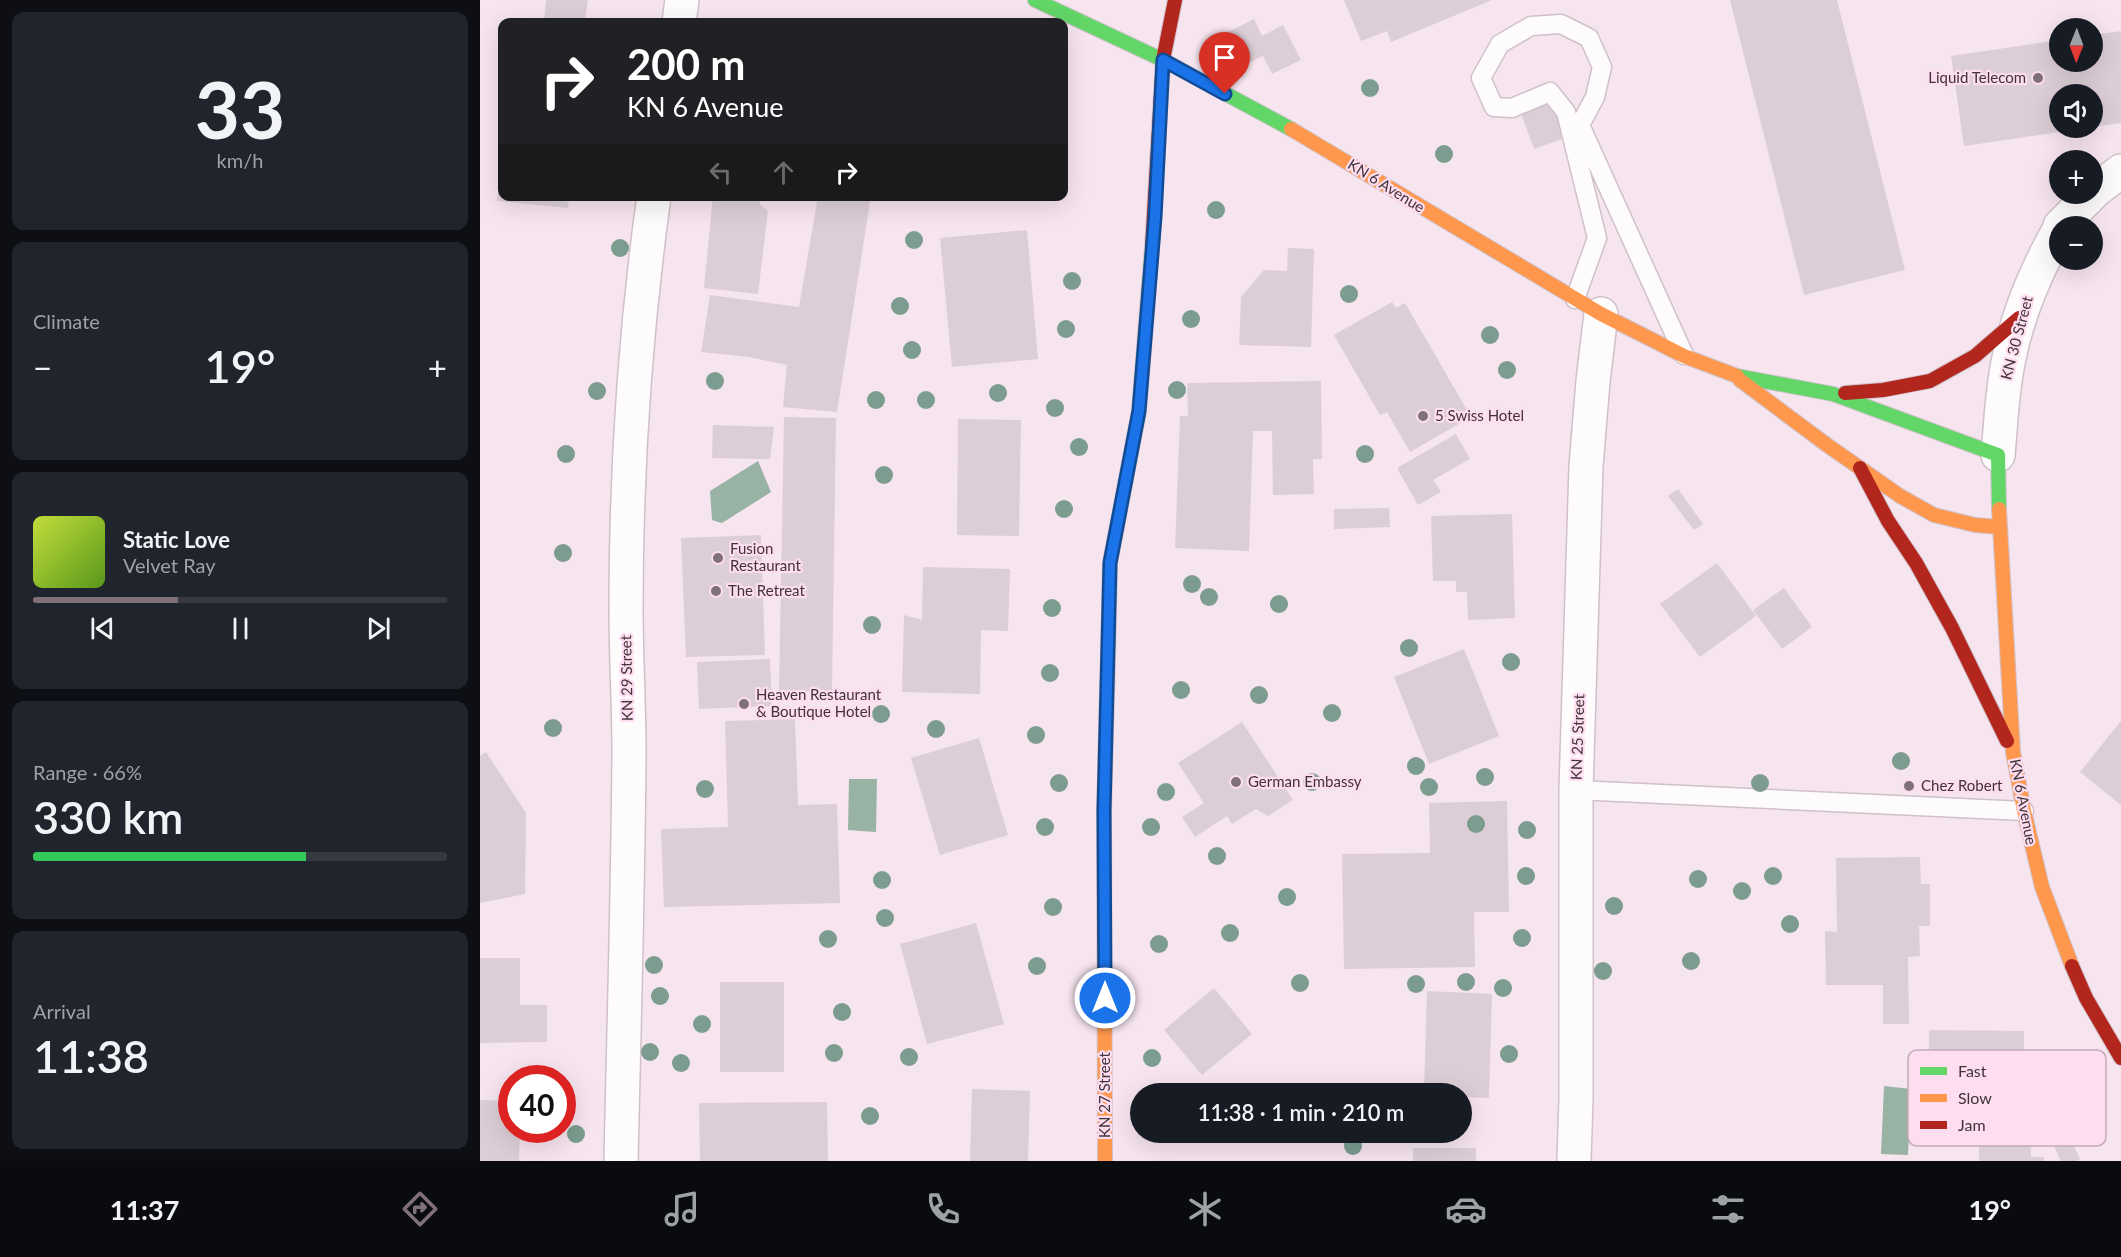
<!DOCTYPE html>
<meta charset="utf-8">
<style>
body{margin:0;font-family:Lato,sans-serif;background:#20242c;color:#f1f3f6;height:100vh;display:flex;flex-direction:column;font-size:22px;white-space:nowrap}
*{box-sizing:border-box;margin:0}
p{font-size:20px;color:#9ea1a6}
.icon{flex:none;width:33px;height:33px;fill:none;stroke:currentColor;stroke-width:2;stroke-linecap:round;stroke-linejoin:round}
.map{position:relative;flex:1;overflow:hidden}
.details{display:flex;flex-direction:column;gap:12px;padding:12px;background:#0d0f14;width:480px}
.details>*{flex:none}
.guide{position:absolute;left:18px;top:18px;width:570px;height:183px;border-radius:12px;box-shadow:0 6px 24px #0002;background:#202124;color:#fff;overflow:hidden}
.needle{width:39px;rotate:181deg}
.controls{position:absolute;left:1569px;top:18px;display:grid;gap:12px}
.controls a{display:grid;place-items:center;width:54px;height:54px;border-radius:50%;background:#171b24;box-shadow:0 6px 24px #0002;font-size:30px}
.speed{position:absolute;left:18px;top:1065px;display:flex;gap:12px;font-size:30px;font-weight:700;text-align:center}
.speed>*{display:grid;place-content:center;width:78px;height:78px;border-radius:50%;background:#171b24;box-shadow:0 6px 24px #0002;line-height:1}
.speed .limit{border:9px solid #d22;background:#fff;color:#111}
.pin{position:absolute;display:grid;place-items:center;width:51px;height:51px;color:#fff;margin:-62px -26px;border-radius:50% 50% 50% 0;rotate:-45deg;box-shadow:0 0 6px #0007}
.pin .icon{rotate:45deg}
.me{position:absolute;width:66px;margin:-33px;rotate:0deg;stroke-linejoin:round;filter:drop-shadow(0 0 4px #0008)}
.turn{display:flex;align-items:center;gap:21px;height:126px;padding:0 30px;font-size:27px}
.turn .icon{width:78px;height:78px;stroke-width:2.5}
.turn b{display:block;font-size:42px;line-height:51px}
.lanes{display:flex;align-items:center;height:57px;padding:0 30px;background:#0003;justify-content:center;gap:30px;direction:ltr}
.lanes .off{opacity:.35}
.big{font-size:45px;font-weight:600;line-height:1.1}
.details .card{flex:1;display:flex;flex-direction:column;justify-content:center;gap:9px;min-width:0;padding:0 21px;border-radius:12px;background:#20242c}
.details .dial{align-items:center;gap:0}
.dial b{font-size:78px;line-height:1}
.song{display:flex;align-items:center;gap:18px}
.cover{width:72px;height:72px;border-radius:9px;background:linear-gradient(135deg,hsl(70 70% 55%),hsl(90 70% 35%))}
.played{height:6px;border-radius:3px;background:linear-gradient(90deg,#807179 35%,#363941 35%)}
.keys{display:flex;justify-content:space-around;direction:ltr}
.heat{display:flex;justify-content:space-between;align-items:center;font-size:33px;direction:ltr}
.charge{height:9px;border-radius:4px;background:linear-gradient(90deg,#34c759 66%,#363941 0)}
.trip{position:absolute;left:650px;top:1083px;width:342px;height:60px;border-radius:30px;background:#171b24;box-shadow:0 6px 24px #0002;font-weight:600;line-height:60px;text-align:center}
.dock{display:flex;height:96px;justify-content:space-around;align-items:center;background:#090b0e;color:#9ea1a6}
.dock .icon{width:42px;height:42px}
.dock .active{color:#807179}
.dock b{font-size:27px;color:#f1f3f6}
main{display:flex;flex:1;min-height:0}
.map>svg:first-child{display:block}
.water{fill:#98b2a3}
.building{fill:#dcced6}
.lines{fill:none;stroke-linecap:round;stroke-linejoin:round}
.lane-casing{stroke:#cfc1c9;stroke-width:21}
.street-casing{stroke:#cfc1c9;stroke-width:36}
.fast-casing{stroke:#cfc1c9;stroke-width:16}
.slow-casing{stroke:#cfc1c9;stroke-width:16}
.jam-casing{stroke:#cfc1c9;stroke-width:16}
.lane{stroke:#fefbfc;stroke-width:18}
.street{stroke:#fefbfc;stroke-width:33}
.fast{stroke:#63d668;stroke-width:14}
.slow{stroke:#ff974d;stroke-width:14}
.jam{stroke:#b3261e;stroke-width:14}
.tree{fill:#7b9c8e}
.route-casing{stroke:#114b97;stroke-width:15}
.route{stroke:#1a73e8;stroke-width:10}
.poi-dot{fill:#807179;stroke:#fdddef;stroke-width:2}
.labels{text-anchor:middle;stroke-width:4.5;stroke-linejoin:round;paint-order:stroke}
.poi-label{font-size:15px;fill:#40333a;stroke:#fdddef;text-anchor:start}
.street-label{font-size:15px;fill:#40333a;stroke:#fdddef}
.key{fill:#fdddef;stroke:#c4aab9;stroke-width:1.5}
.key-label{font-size:16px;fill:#40333a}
</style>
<main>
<section class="details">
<div class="card dial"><b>33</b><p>km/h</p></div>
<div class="card"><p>Climate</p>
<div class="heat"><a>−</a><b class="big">19°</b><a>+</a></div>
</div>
<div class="card">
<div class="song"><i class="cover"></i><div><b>Static Love</b><p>Velvet Ray</p></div></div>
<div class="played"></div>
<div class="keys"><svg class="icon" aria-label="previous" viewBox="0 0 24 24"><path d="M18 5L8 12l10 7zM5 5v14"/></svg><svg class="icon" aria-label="pause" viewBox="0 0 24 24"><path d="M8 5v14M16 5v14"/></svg><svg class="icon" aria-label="next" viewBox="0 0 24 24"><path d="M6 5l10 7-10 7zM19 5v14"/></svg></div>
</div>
<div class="card"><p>Range · 66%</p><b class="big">330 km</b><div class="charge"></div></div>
<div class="card"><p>Arrival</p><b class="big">11:38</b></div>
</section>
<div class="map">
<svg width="1641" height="1161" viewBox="0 0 1641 1161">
<rect width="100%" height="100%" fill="#f6e4ee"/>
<g class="water">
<path d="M278 461 291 492 242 523 232 520 230 491Z"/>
<path d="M369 779H397L396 832 368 830Z"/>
<path d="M1404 1086 1431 1089 1428 1155 1401 1154Z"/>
</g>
<g class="building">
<path d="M66 0H108L105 22H64Z"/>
<path d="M864 0H1012L911 42 907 31 881 41Z"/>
<path d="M1250 0H1357L1425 270 1324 295Z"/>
<path d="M774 19 782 36 803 25 821 60 792 74 783 56 761 66 744 34Z"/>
<path d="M1641 31V123L1612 127V94H1580V128L1600 129 1484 146 1471 56 1580 40V62H1612V35Z"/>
<path d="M1071 100 1085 138 1054 149 1040 111Z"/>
<path d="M21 165H22V196H89L88 208 17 201Z"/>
<path d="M233 196H280V204L288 211 278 294 224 288Z"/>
<path d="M338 196H391L357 412 303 407 307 365 269 357 221 352 230 295 319 307Z"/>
<path d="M547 230 558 359 472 367 460 238Z"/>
<path d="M808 248 834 249 831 347 759 345 761 297 784 270 807 271Z"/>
<path d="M912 302 916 308 925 303 991 417 930 452 907 412 900 415 854 335Z"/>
<path d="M841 381 842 459H833L834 494 793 495 792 431H773L769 551 695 548 700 416H708L707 383Z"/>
<path d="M304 417 356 418 352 692 299 691Z"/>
<path d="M478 419 541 420 539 536 477 535Z"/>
<path d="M233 425 294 427 290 459 232 458Z"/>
<path d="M976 434 990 459 953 480 961 492 938 505 917 468Z"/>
<path d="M1198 489 1223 524 1214 530 1188 496Z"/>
<path d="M909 508 910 527 854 529V509Z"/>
<path d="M1032 514 1035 618 988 620 987 592H976V581H953L951 516Z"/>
<path d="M281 535 285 655 206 657 201 538Z"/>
<path d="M1237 563 1276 616 1220 657 1180 604Z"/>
<path d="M443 567 530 569 528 631 501 630 500 694 422 692 424 615 442 620Z"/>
<path d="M1304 588 1332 627 1302 649 1273 610Z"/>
<path d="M984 649 1019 736 949 764 914 677Z"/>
<path d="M290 659 292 706 219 709 217 662Z"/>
<path d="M315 719 318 805 357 804 360 903 184 907 181 829 248 827 245 721Z"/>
<path d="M1641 721V805L1600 772Z"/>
<path d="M762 722 813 800 788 816 776 809 752 824 747 816 715 837 702 817 724 803 698 763Z"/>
<path d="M499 738 528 835 460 855 431 758Z"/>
<path d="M6 752 46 813 45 894 0 903V756Z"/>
<path d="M1027 801 1029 912H994L995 967 864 969 862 854 950 853 949 803Z"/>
<path d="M1440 857 1441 884H1450V926H1439L1440 956 1428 957 1429 1024H1403V985H1346L1345 931 1357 932 1356 858Z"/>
<path d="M496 923 524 1024 447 1044 420 944Z"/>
<path d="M0 958H40V1005H67V1042L0 1043Z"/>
<rect x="240" y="982" width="64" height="90"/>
<path d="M734 988 772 1034 722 1075 684 1030Z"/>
<path d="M947 991 1012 994 1009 1098 981 1097V1094H944Z"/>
<path d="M1449 1030 1544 1031V1075L1449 1074Z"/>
<path d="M492 1089 550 1091 548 1161H490Z"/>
<path d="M0 1100 32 1101V1130H40L39 1161H0Z"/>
<path d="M1549 1100 1551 1157H1564V1161H1499L1498 1101Z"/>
<path d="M347 1102 348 1161H220L219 1103Z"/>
<path d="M1588 1134 1600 1159 1597 1161H1581L1572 1142Z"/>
<rect x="933" y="1148" width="63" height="13"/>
</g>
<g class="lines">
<defs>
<g id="lane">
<path d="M1095 299 1117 238 1086 112 1070 92 1032 108 1014 107 1001 78 1020 44 1051 26 1081 24 1109 38 1122 67 1115 97 1100 125 1204 355"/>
<path d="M1096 790 1544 811"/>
</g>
<g id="street">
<path d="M199 22 202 0"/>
<path d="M1612 193 1641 171"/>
<path d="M1580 226 1612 194"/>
<path d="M1518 455C1521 422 1522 389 1529 358 1538 312 1557 269 1580 228"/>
<path d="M141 1161C144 1025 148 889 149 753 149 705 146 656 146 608 146 470 155 332 174 196"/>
<path d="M1094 1161 1096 1098V790L1106 466 1113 381 1121 314"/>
</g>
<g id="fast">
<path d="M555 0 683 60 811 129"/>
<path d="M1257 376 1353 394 1518 455 1519 509"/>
<path d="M628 656 630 563 659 411 672 248"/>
</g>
<g id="slow">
<path d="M811 129 1121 314 1204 356 1257 376"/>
<path d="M1260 380 1347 445 1420 496 1454 515 1495 525 1519 527"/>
<path d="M1519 509 1533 752 1544 811 1562 887 1592 966"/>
<path d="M625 1161 624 811 628 656"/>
</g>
<g id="jam">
<path d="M672 248 683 60 695 0"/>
<path d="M1365 393 1403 390 1450 381 1495 356 1539 318"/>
<path d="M1380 468 1408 521 1436 563 1472 628 1527 741"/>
<path d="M1592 966 1606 998 1641 1058"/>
</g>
</defs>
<use href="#lane" class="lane-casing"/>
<use href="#street" class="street-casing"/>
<use href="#fast" class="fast-casing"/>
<use href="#slow" class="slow-casing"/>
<use href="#jam" class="jam-casing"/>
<use href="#lane" class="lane"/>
<use href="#street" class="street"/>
<use href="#fast" class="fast"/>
<use href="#slow" class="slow"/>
<use href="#jam" class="jam"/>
</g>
<g class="tree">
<circle cx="890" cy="88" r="9"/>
<circle cx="964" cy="154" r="9"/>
<circle cx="736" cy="210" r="9"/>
<circle cx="434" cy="240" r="9"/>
<circle cx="140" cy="248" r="9"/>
<circle cx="592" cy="281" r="9"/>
<circle cx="869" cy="294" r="9"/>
<circle cx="420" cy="306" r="9"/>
<circle cx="711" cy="319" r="9"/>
<circle cx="586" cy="329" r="9"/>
<circle cx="1010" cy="335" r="9"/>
<circle cx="432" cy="350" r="9"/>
<circle cx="1027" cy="370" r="9"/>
<circle cx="235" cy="381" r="9"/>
<circle cx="697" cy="390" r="9"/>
<circle cx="117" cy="391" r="9"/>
<circle cx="518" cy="393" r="9"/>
<circle cx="396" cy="400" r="9"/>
<circle cx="446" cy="400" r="9"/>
<circle cx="575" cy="408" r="9"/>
<circle cx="599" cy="447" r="9"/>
<circle cx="86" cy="454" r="9"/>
<circle cx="885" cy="454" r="9"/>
<circle cx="404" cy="475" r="9"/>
<circle cx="584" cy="509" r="9"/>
<circle cx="83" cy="553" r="9"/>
<circle cx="712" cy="584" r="9"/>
<circle cx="729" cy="597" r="9"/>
<circle cx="799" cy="604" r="9"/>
<circle cx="572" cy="608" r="9"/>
<circle cx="392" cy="625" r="9"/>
<circle cx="929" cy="648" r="9"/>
<circle cx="1031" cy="662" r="9"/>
<circle cx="570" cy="673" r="9"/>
<circle cx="701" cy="690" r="9"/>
<circle cx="779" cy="695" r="9"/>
<circle cx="852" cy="713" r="9"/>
<circle cx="401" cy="714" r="9"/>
<circle cx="73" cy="728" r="9"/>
<circle cx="456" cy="729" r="9"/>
<circle cx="556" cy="735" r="9"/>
<circle cx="1421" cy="761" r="9"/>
<circle cx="936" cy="766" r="9"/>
<circle cx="1005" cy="777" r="9"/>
<circle cx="832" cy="782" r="9"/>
<circle cx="579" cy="783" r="9"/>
<circle cx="1280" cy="783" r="9"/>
<circle cx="949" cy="787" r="9"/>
<circle cx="225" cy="789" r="9"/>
<circle cx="686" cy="792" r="9"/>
<circle cx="996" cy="824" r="9"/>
<circle cx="565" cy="827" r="9"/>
<circle cx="671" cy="827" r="9"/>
<circle cx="1047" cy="830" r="9"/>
<circle cx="737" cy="856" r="9"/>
<circle cx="1046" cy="876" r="9"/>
<circle cx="1293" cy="876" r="9"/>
<circle cx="1218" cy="879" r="9"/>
<circle cx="402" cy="880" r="9"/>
<circle cx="1262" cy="891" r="9"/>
<circle cx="807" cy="897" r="9"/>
<circle cx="1134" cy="906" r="9"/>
<circle cx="573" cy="907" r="9"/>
<circle cx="405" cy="918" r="9"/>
<circle cx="1310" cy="924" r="9"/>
<circle cx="750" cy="933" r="9"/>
<circle cx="1042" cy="938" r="9"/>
<circle cx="348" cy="939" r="9"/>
<circle cx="679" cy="944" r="9"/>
<circle cx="1211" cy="961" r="9"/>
<circle cx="174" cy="965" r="9"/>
<circle cx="557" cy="966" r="9"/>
<circle cx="1123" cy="971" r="9"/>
<circle cx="986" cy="982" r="9"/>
<circle cx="820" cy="983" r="9"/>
<circle cx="936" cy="984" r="9"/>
<circle cx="1023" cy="988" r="9"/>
<circle cx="180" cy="996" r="9"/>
<circle cx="362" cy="1012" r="9"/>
<circle cx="222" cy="1024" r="9"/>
<circle cx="170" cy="1052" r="9"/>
<circle cx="354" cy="1053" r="9"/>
<circle cx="1029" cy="1054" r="9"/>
<circle cx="429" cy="1057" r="9"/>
<circle cx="672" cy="1058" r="9"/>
<circle cx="201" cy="1063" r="9"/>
<circle cx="390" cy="1116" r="9"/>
<circle cx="96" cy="1134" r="9"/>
<circle cx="873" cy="1146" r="9"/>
</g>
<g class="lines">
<defs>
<path id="route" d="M625 998 624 811 630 563 659 411 675 217 683 60 745 94"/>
</defs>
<use href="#route" class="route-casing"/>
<use href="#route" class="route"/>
</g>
<g class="poi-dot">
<circle cx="1558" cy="78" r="6"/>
<circle cx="943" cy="416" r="6"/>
<circle cx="238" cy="558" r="6"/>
<circle cx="236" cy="591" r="6"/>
<circle cx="264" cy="704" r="6"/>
<circle cx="756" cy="782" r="6"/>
<circle cx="1429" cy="786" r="6"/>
</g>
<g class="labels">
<g class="poi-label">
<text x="1546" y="83" text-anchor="end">Liquid Telecom</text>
<text x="955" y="421">5 Swiss Hotel</text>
<text x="250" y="554">Fusion<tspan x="250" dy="17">Restaurant</tspan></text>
<text x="248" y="596">The Retreat</text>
<text x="276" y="700">Heaven Restaurant<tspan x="276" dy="17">&amp; Boutique Hotel</tspan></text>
<text x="768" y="787">German Embassy</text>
<text x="1441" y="791">Chez Robert</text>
</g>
<g class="street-label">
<text transform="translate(906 186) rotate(32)" y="5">KN 6 Avenue</text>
<text transform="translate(1537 338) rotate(-75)" y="5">KN 30 Street</text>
<text transform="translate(147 678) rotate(-91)" y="5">KN 29 Street</text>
<text transform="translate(1098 737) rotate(-88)" y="5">KN 25 Street</text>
<text transform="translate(1543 802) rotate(79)" y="5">KN 6 Avenue</text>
<text transform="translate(625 1095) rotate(-90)" y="5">KN 27 Street</text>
</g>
</g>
<rect x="1428" y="1050" width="198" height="96" rx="9" class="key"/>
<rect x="1440" y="1067" width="27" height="8" fill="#63d668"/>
<rect x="1440" y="1094" width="27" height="8" fill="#ff974d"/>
<rect x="1440" y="1121" width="27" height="8" fill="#b3261e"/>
<g class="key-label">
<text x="1478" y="1077">Fast</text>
<text x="1478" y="1104">Slow</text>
<text x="1478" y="1131">Jam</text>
</g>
</svg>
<div class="controls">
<a><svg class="needle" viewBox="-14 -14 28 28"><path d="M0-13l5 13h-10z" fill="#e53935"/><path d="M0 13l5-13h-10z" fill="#9ea1a6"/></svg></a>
<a><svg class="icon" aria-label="sound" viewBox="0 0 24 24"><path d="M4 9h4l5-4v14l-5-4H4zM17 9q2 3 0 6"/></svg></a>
<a>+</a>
<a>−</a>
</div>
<div class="speed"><div class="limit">40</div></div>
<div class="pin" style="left:745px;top:94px;background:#d93025"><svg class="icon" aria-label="arrive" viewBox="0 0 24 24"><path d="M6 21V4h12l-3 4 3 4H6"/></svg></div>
<svg class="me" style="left:625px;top:998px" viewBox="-20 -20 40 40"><circle r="17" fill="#1a73e8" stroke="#fff" stroke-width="3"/><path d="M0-11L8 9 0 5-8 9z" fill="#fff"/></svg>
<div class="trip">11:38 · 1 min · 210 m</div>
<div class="guide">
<div class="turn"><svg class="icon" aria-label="right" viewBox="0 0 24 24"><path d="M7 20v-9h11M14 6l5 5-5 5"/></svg><div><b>200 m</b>KN 6 Avenue</div></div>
<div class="lanes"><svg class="icon off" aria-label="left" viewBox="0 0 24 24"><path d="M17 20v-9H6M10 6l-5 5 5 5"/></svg><svg class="icon off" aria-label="ahead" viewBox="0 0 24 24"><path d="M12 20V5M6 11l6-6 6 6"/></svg><svg class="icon" aria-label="right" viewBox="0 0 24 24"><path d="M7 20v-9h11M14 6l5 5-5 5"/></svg></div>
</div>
</div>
</main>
<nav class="dock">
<b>11:37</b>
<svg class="icon active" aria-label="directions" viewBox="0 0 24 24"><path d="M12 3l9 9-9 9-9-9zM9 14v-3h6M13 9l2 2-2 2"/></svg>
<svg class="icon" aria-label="music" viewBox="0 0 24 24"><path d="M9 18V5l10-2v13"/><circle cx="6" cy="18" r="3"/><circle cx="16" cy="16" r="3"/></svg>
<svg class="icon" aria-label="phone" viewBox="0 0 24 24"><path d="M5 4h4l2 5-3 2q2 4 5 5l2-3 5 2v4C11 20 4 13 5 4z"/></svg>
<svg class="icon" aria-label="climate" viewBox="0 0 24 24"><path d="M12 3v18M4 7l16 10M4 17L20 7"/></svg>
<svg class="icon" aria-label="car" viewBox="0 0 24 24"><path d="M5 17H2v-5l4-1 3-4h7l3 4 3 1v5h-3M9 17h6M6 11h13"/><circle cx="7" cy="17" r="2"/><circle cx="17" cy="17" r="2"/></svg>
<svg class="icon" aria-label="filters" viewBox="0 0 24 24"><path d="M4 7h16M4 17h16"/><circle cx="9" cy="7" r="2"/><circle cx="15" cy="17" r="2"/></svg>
<b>19°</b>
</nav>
